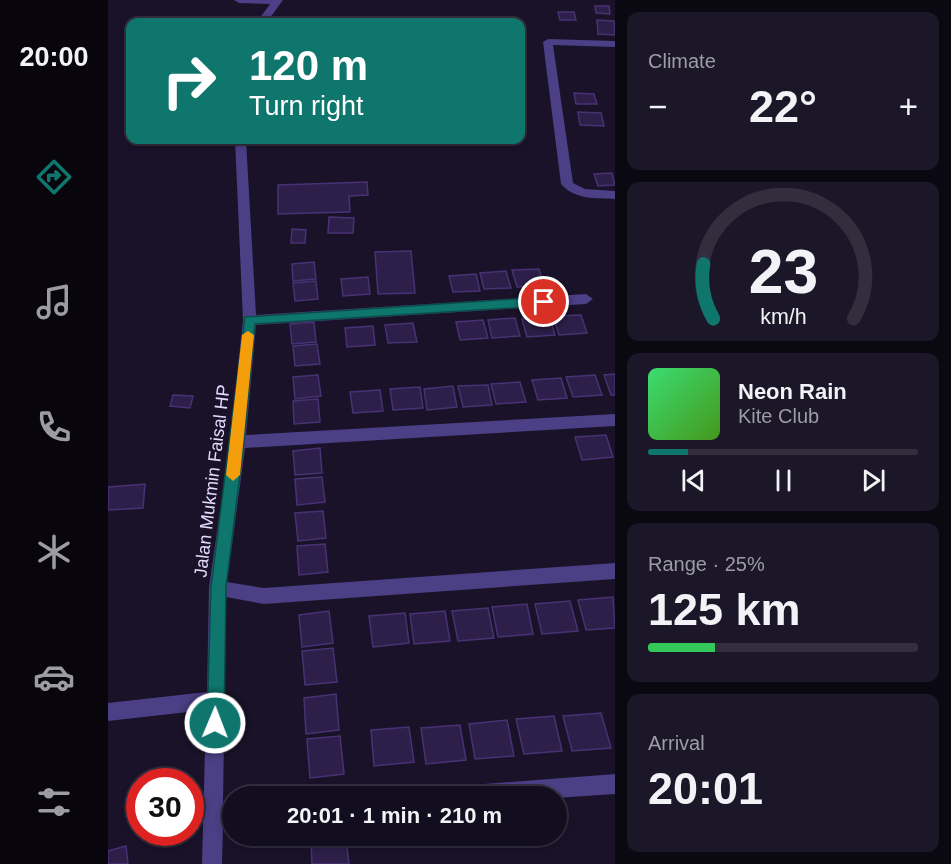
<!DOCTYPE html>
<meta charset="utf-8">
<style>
body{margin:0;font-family:Arial,sans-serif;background:#1c1728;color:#f1f3f6;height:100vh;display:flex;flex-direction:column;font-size:22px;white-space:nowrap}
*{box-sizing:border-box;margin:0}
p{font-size:20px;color:#9d9ca4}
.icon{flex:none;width:33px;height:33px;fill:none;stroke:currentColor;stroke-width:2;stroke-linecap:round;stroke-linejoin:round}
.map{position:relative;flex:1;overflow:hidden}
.drawer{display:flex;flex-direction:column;gap:12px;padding:12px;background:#0a0811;width:336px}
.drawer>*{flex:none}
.hud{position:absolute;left:18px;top:18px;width:399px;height:126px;border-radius:12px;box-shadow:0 3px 9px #0003,0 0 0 2px #322e3d;background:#0f766e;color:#fff;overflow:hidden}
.speed{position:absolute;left:18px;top:768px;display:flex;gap:12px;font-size:30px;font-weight:700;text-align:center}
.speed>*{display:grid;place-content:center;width:78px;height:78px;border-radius:50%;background:#130e1f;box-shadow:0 3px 9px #0003,0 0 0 2px #322e3d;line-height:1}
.speed .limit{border:9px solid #d22;background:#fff;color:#111}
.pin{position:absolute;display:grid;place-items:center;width:51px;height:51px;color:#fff;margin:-26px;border:3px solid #fff;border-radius:50%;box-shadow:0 2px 6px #0007}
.me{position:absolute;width:66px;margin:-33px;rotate:1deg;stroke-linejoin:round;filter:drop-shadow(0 0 4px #0008)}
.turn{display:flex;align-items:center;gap:21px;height:126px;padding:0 24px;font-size:27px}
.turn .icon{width:78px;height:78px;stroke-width:2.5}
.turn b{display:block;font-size:42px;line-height:51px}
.big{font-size:45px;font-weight:700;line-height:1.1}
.drawer .tile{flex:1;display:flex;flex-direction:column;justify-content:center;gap:9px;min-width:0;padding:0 21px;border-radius:12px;background:#1c1728}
.drawer .dial{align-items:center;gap:0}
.dial svg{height:156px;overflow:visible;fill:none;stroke:#322e3d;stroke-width:7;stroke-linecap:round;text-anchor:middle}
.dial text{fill:#f1f3f6;stroke:none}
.song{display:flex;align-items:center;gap:18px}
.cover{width:72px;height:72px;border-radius:9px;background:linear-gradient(135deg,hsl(140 70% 55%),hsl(100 70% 35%))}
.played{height:6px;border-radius:3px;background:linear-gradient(90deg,#0f766e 15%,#322e3d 15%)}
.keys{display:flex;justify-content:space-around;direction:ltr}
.heat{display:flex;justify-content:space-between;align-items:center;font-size:33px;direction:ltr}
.charge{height:9px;border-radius:4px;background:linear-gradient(90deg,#34c759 25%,#322e3d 0)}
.trip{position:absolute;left:114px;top:786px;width:345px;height:60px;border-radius:30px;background:#130e1f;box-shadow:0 3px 9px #0003,0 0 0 2px #322e3d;font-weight:700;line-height:60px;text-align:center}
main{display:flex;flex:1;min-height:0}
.dock{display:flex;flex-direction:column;width:108px;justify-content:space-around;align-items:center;background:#08060c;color:#9d9ca4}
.dock .icon{width:42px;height:42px}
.dock .on{color:#0f766e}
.dock b{font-size:27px;color:#f1f3f6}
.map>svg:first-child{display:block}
.building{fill:#2d1f49;stroke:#473273;stroke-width:1.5}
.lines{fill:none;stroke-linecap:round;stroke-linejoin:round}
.street{fill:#4b3f85;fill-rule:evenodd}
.route{fill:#0f766e;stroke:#0a4d48;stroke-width:1.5}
.slow{fill:#f59e0b}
.labels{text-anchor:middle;stroke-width:6;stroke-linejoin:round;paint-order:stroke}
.street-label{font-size:18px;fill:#e3dbfd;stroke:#191229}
</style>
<main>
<nav class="dock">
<b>20:00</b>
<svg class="icon on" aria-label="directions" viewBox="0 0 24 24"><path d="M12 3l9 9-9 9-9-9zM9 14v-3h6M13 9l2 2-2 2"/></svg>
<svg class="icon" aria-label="music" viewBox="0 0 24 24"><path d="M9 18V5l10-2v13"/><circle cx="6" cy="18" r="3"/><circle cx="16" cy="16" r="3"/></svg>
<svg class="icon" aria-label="phone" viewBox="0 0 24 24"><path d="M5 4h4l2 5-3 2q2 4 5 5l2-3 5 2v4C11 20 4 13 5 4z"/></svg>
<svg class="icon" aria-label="climate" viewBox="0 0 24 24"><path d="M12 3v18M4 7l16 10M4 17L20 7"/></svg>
<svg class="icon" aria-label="car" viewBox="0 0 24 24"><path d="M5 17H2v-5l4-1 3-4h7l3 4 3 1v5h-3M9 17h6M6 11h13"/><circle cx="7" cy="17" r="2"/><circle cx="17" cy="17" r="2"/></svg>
<svg class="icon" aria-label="filters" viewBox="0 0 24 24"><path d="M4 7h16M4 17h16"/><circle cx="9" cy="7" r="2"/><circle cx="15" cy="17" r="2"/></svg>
</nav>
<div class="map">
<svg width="507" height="864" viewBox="0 0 507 864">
<rect width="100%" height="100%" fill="#191229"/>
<g class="building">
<path d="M487 6H501L502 14 488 13Z"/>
<path d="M450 12H466L468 20H452Z"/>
<path d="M489 20 506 21 507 35 490 34Z"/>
<path d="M466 93 486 94 489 104H468Z"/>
<path d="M470 112 493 113 496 126 472 125Z"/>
<path d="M504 173 507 185 490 186 486 174Z"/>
<path d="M259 182 260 195 241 196 242 212 170 214V185Z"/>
<path d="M221 217 246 218 245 233H220Z"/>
<path d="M184 229 198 230 197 243H183Z"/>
<path d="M303 251 307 293 270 294 267 252Z"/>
<path d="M206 262 208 279 185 281 184 264Z"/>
<path d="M431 269 436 285 409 287 404 270Z"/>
<path d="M398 271 403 288 376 289 372 273Z"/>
<path d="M368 274 372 291 345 292 341 276Z"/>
<path d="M260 277 262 294 235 296 233 279Z"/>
<path d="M208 281 210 299 187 301 185 283Z"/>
<path d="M473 315 479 333 451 335 445 316Z"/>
<path d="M442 317 447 335 419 337 414 319Z"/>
<path d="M407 318 412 336 384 338 380 320Z"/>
<path d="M375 320 380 338 352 340 348 322Z"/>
<path d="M206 322 208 342 184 344 182 324Z"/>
<path d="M305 323 309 342 280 343 277 325Z"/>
<path d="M265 326 267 345 239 347 237 328Z"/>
<path d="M209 344 212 364 187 366 185 346Z"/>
<path d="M507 374V395H503L496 375Z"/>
<path d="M210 375 213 396 187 399 185 377Z"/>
<path d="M487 375 494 395 465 397 458 377Z"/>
<path d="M453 378 459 398 430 400 424 380Z"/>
<path d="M412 382 418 402 388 404 383 384Z"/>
<path d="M380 385 384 405 355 407 350 386Z"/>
<path d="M345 386 349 407 319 410 316 389Z"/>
<path d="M312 387 315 408 285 410 282 389Z"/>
<path d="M272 390 275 411 245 413 242 392Z"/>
<path d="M65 395 85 396 82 408 62 406Z"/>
<path d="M210 399 212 422 186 424 185 401Z"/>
<path d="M498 435 505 457 474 460 467 437Z"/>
<path d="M212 448 214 473 187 475 185 451Z"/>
<path d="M214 477 217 502 189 505 187 479Z"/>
<path d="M37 484 35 508 0 510V487Z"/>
<path d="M215 511 218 538 190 541 187 513Z"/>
<path d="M217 544 220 572 191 575 189 546Z"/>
<path d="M505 597 507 628 478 630 470 600Z"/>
<path d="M462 601 470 631 434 634 427 604Z"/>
<path d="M419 604 425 634 390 637 384 607Z"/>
<path d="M380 608 386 638 350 641 344 611Z"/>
<path d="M221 611 225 643 194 647 191 615Z"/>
<path d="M337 611 342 641 306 644 302 614Z"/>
<path d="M297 613 301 643 265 647 261 616Z"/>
<path d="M225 648 229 682 197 685 194 651Z"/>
<path d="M228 694 231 730 198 734 196 698Z"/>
<path d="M493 713 503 748 464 751 455 716Z"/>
<path d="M446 716 454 751 416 754 408 719Z"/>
<path d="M399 720 406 756 367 759 361 724Z"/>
<path d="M352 725 358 760 318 764 313 728Z"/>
<path d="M301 727 306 762 266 766 263 730Z"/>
<path d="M232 736 236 774 202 778 199 739Z"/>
<path d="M238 839 241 864H204L203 843Z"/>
<path d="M18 846 20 864H0V851Z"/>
</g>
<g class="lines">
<g class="street">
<path d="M126 0H175L159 22H149L162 4 131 3Z"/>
<path d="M440 39 507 41V47L445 45 465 183 477 189 507 191V199C488 198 467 200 453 184L435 42Z"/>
<path d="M127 140H138L148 315 478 294 485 299 478 304 148 325 138 435 507 414V426L137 448 119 582 156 588 507 563V579L156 604 118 597 115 804H124V824H115L114 864H94L98 710 0 721V703L99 692 101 587 122 442 135 320Z"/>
<path d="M507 774V794L448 798 339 796 342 789 349 786Z"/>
</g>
</g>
<path class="route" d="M436 297 442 302 436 306 147 324 136 442 118 587 116 723 113 729 107 731 101 729 99 723 103 587 137 317Z"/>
<path class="slow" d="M140 331 146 335 132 475 125 481 118 475 134 335Z"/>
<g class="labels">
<g class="street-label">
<text transform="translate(104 481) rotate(-83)" y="6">Jalan Mukmin Faisal HP</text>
</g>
</g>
</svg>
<div class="speed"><div class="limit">30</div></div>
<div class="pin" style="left:436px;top:302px;background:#d93025"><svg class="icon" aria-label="arrive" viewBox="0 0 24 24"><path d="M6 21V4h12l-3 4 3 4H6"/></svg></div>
<svg class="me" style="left:107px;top:723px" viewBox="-20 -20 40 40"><circle r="17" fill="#0f766e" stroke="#fff" stroke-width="3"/><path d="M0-11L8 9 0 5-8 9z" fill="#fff"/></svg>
<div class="trip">20:01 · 1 min · 210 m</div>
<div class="hud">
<div class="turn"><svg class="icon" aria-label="right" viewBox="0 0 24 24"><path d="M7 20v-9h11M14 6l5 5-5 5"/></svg><div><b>120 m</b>Turn right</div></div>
</div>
</div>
<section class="drawer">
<div class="tile"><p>Climate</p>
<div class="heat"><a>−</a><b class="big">22°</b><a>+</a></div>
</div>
<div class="tile dial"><svg viewBox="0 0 100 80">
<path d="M14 69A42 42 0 1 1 86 69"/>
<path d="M14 69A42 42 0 0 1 9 41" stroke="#0f766e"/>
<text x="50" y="56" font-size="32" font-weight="700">23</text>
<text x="50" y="72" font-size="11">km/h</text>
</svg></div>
<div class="tile">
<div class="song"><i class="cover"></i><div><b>Neon Rain</b><p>Kite Club</p></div></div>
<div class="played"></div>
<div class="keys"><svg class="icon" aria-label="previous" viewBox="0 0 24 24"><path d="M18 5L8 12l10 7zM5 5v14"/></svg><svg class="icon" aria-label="pause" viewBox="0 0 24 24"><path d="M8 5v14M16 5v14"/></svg><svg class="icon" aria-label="next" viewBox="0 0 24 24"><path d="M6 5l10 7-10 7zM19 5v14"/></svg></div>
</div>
<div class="tile"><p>Range · 25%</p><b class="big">125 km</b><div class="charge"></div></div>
<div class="tile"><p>Arrival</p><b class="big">20:01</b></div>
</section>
</main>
